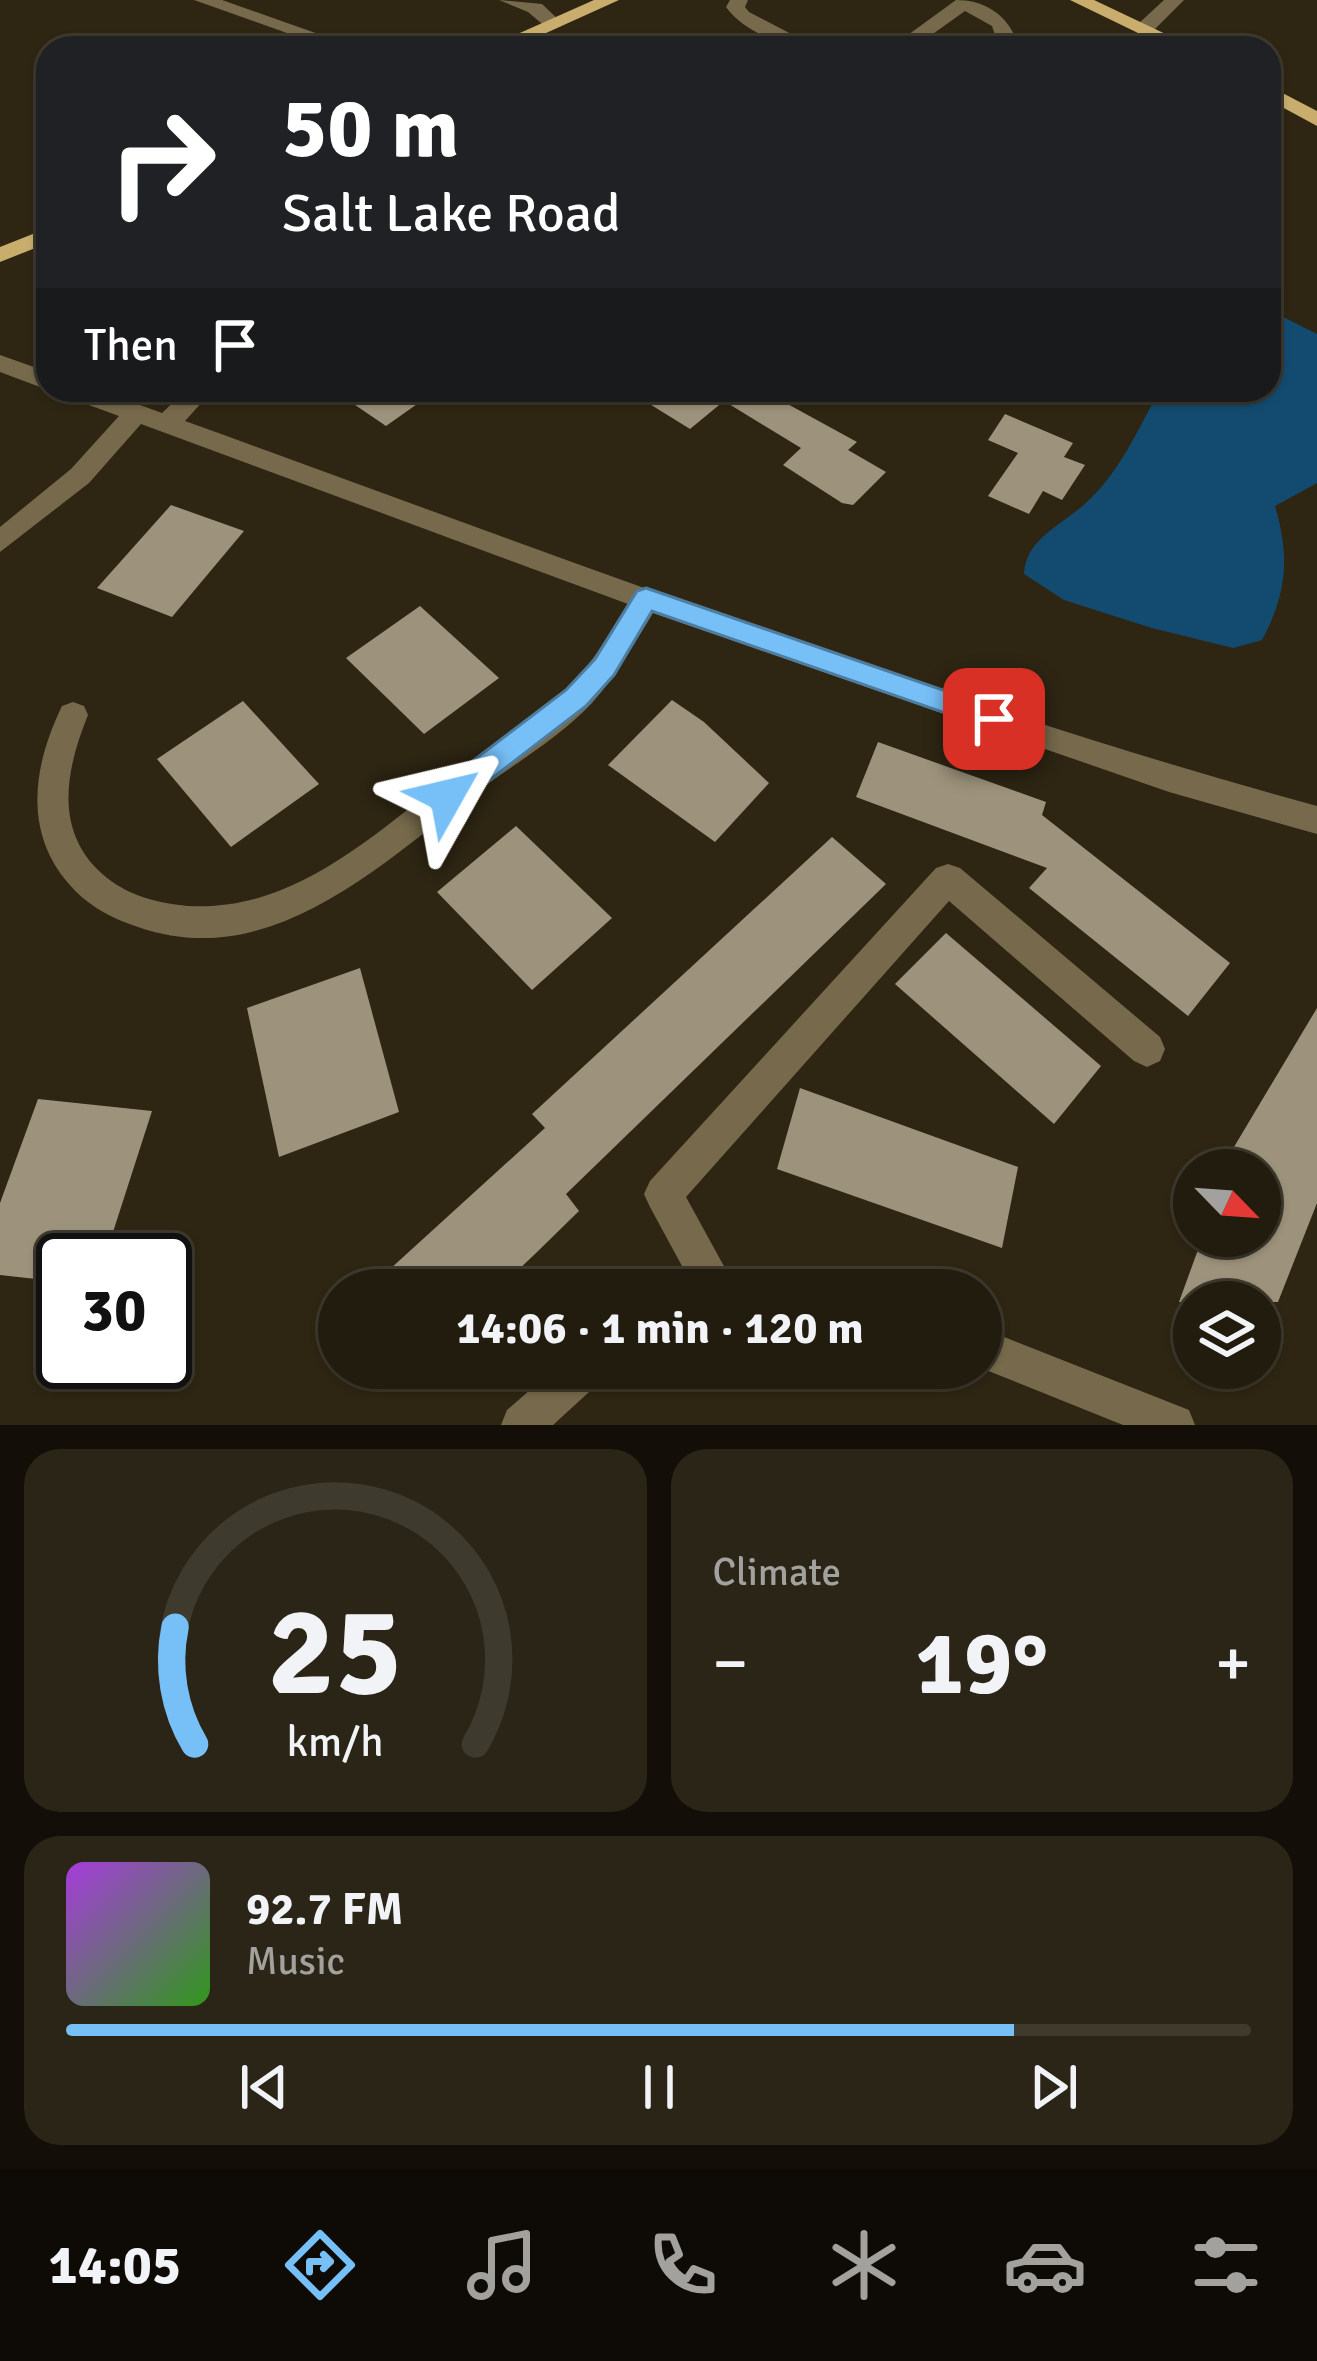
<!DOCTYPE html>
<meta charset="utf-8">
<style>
body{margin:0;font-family:Signika,sans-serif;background:#2a2517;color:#f1f3f6;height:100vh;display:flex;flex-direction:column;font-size:45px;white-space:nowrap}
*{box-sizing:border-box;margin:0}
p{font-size:39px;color:#a2a19e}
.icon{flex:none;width:66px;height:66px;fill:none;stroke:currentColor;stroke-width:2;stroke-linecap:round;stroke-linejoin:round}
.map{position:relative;height:1425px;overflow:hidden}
.sheet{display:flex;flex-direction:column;gap:24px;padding:24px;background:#130f08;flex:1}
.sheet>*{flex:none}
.guide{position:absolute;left:36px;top:36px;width:1245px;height:366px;border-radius:36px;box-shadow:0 3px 9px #0004,0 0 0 3px #3f3a2e;background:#202124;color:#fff;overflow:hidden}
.needle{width:78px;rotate:115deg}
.fabs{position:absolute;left:1173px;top:1149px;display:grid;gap:24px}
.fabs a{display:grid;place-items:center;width:108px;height:108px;border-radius:50%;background:#221c0e;box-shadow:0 3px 9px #0004,0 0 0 3px #3f3a2e;font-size:60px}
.speed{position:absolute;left:36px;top:1233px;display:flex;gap:24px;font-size:60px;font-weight:700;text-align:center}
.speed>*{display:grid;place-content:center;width:156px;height:156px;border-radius:50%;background:#221c0e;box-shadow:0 3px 9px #0004,0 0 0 3px #3f3a2e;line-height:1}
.speed .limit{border:6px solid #111;border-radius:18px;background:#fff;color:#111}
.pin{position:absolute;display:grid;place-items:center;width:102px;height:102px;color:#fff;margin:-51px;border-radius:24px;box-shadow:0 6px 18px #0006}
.me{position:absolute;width:132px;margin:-66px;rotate:53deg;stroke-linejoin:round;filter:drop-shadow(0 0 9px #0008)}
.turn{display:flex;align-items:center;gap:42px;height:252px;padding:0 48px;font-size:54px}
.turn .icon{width:156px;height:156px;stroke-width:2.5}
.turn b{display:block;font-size:84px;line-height:102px}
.then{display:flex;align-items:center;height:114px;padding:0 48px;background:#0003;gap:24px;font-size:45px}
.big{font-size:90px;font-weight:700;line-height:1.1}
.sheet .widget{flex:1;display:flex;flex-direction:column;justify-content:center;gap:18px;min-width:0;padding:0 42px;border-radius:36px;background:#2a2517}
.sheet .dial{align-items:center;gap:0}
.dial svg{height:312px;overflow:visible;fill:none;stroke:#3f3a2e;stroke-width:7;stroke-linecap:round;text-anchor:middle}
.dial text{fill:#f1f3f6;stroke:none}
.song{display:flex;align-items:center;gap:36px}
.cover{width:144px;height:144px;border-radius:18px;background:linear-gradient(135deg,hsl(280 70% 55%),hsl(110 70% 35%))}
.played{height:12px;border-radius:6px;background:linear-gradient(90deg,#76c0f7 80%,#3f3a2e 80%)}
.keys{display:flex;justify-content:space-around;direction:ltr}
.heat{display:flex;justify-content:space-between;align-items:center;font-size:66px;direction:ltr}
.sheet .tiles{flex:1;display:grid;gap:24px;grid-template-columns:1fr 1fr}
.widget:last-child{grid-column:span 2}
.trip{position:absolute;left:318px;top:1269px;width:684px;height:120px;border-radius:60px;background:#221c0e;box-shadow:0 3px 9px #0004,0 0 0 3px #3f3a2e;font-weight:700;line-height:120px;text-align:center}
.tabs{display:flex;height:192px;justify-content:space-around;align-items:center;background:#0e0b06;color:#a2a19e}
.tabs .icon{width:84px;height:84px}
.tabs .active{color:#76c0f7}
.tabs b{font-size:54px;color:#f1f3f6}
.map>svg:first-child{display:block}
.water{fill:#134b70}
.building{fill:#9d937c}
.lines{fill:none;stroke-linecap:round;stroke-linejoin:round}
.minor{fill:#776a4c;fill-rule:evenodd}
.major{fill:#c8ad6d;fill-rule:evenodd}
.route{fill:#76c0f7;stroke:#4d7da1;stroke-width:3}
</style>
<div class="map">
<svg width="1317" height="1425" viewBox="0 0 1317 1425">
<rect width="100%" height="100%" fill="#2e2613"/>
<path class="water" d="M1269 310 1317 334V483L1275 506C1290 557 1287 593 1262 640L1233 648 1152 628 1064 600 1024 574C1026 537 1065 524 1089 500 1121 470 1139 427 1160 390H1269Z"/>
<g class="building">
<path d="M333 390H437L386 426Z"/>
<path d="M627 390H762L857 442 848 450 886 472 853 505 842 503 783 465 801 448 724 401 690 429Z"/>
<path d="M1005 414 1073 443 1064 457 1085 465 1062 500 1043 491 1029 514 988 496 1018 453 988 440Z"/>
<path d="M171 505 244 531 172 617 97 588Z"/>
<path d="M420 606 499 678 424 734 346 658Z"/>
<path d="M672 700 704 722 769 783 715 842 608 765Z"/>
<path d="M243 701 319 784 231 847 157 759Z"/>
<path d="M878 742 1046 802 1042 815 1230 963 1188 1016 1029 888 1047 868 856 797Z"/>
<path d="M516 826 612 918 532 990 437 892Z"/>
<path d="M832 837 886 884 566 1194 579 1211 535 1254 497 1290H367L545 1128 532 1114Z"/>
<path d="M946 933 1101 1066 1054 1124 895 984Z"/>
<path d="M360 968 399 1112 279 1157 247 1008Z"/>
<path d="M1317 1008V1203L1278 1302H1179L1203 1236H1260V1167L1234 1147Z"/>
<path d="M800 1088 1018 1167 1002 1248 777 1169Z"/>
<path d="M38 1099 152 1111 104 1260H63V1282L0 1275V1203Z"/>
</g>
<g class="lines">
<g class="minor">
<path d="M194 0H222L358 48H329Z"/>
<path d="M499 0 542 4 563 24 547 28 528 12Z"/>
<path d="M730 0H748L745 7 749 12 818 48C786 48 745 33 726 7Z"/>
<path d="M956 0C982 0 1005 12 1016 39 1008 50 998 48 985 48L996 38 992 26 965 11 913 48H890Z"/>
<path d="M1164 0H1184L1151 33H1137V25Z"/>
<path d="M0 355 48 372V390L0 372Z"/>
<path d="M61 390H99L162 413 186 390H213L185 421C559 556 933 701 1317 806V834L1169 792 653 613C634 644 616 676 592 703 558 739 515 763 477 792 380 865 270 973 138 927 108 917 83 903 64 878 23 825 35 762 62 706L73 702 84 706 88 715C67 767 54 825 97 869 122 894 154 903 188 906 288 912 364 843 438 786 482 753 532 726 570 686 593 662 611 632 628 604L141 424 89 483 0 552V527L71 469 119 416 64 396Z"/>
<path d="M948 864 960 868 1160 1037 1165 1049 1160 1061 1147 1067 1134 1061 949 901 686 1197 737 1290H695L650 1207 644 1194 650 1181 936 868Z"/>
<path d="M981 1328 1189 1410 1195 1425H1123L981 1368Z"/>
<path d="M555 1368H606L600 1382 553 1425H501L507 1410Z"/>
</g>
<g class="major">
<path d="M594 0H619L513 48H486Z"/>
<path d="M1070 0H1094L1195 48H1169Z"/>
<path d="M1269 86 1317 111V126L1269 100Z"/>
<path d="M48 228V243L0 262V247Z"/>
</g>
</g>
<path class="route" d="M646 588 1004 711 1008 719 1004 727 994 730 652 611 614 675 586 706 457 805 447 809 437 805 433 796 437 788 566 690 595 659 637 591Z"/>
</svg>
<div class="fabs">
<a><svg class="needle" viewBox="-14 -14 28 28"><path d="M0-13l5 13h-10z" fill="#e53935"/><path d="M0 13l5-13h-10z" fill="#a2a19e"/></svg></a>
<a><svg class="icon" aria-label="layers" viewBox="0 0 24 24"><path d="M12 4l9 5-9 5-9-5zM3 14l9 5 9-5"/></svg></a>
</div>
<div class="speed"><div class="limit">30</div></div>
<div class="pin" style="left:994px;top:719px;background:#d93025"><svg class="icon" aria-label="arrive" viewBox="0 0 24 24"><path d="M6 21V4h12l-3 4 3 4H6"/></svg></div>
<svg class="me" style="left:447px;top:796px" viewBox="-20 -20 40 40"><path d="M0-17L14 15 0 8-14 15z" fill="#76c0f7" stroke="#fff" stroke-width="4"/></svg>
<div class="trip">14:06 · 1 min · 120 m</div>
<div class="guide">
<div class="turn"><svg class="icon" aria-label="right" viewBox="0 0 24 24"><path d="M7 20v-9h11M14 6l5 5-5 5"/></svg><div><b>50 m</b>Salt Lake Road</div></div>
<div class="then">Then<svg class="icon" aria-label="arrive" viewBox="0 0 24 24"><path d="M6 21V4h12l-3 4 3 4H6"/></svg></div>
</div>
</div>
<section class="sheet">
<div class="tiles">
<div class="widget dial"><svg viewBox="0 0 100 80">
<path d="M14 69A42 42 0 1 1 86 69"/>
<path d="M14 69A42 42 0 0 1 9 39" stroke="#76c0f7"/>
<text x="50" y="56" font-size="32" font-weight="700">25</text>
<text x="50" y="72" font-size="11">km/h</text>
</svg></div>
<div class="widget"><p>Climate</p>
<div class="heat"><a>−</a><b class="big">19°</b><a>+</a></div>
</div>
<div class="widget">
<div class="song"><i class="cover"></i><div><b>92.7 FM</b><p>Music</p></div></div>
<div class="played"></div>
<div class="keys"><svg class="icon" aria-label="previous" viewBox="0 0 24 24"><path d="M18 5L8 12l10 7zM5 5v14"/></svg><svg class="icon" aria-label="pause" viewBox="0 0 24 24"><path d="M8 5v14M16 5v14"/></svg><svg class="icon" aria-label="next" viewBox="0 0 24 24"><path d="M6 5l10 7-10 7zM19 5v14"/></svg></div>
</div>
</div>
</section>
<nav class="tabs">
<b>14:05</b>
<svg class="icon active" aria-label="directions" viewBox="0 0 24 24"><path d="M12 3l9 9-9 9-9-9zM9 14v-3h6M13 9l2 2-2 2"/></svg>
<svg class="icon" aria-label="music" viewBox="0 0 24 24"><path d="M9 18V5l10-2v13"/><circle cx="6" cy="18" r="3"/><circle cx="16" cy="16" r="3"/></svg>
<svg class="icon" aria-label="phone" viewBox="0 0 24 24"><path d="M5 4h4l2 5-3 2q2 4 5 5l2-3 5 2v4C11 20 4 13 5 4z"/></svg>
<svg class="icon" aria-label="climate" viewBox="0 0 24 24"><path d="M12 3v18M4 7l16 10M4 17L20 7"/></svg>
<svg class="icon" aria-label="car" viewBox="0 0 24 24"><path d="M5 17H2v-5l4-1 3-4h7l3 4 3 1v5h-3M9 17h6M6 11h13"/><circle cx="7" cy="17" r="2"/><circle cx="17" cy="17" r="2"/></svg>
<svg class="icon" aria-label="filters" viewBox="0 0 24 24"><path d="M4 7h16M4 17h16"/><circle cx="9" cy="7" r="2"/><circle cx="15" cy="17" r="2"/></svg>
</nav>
